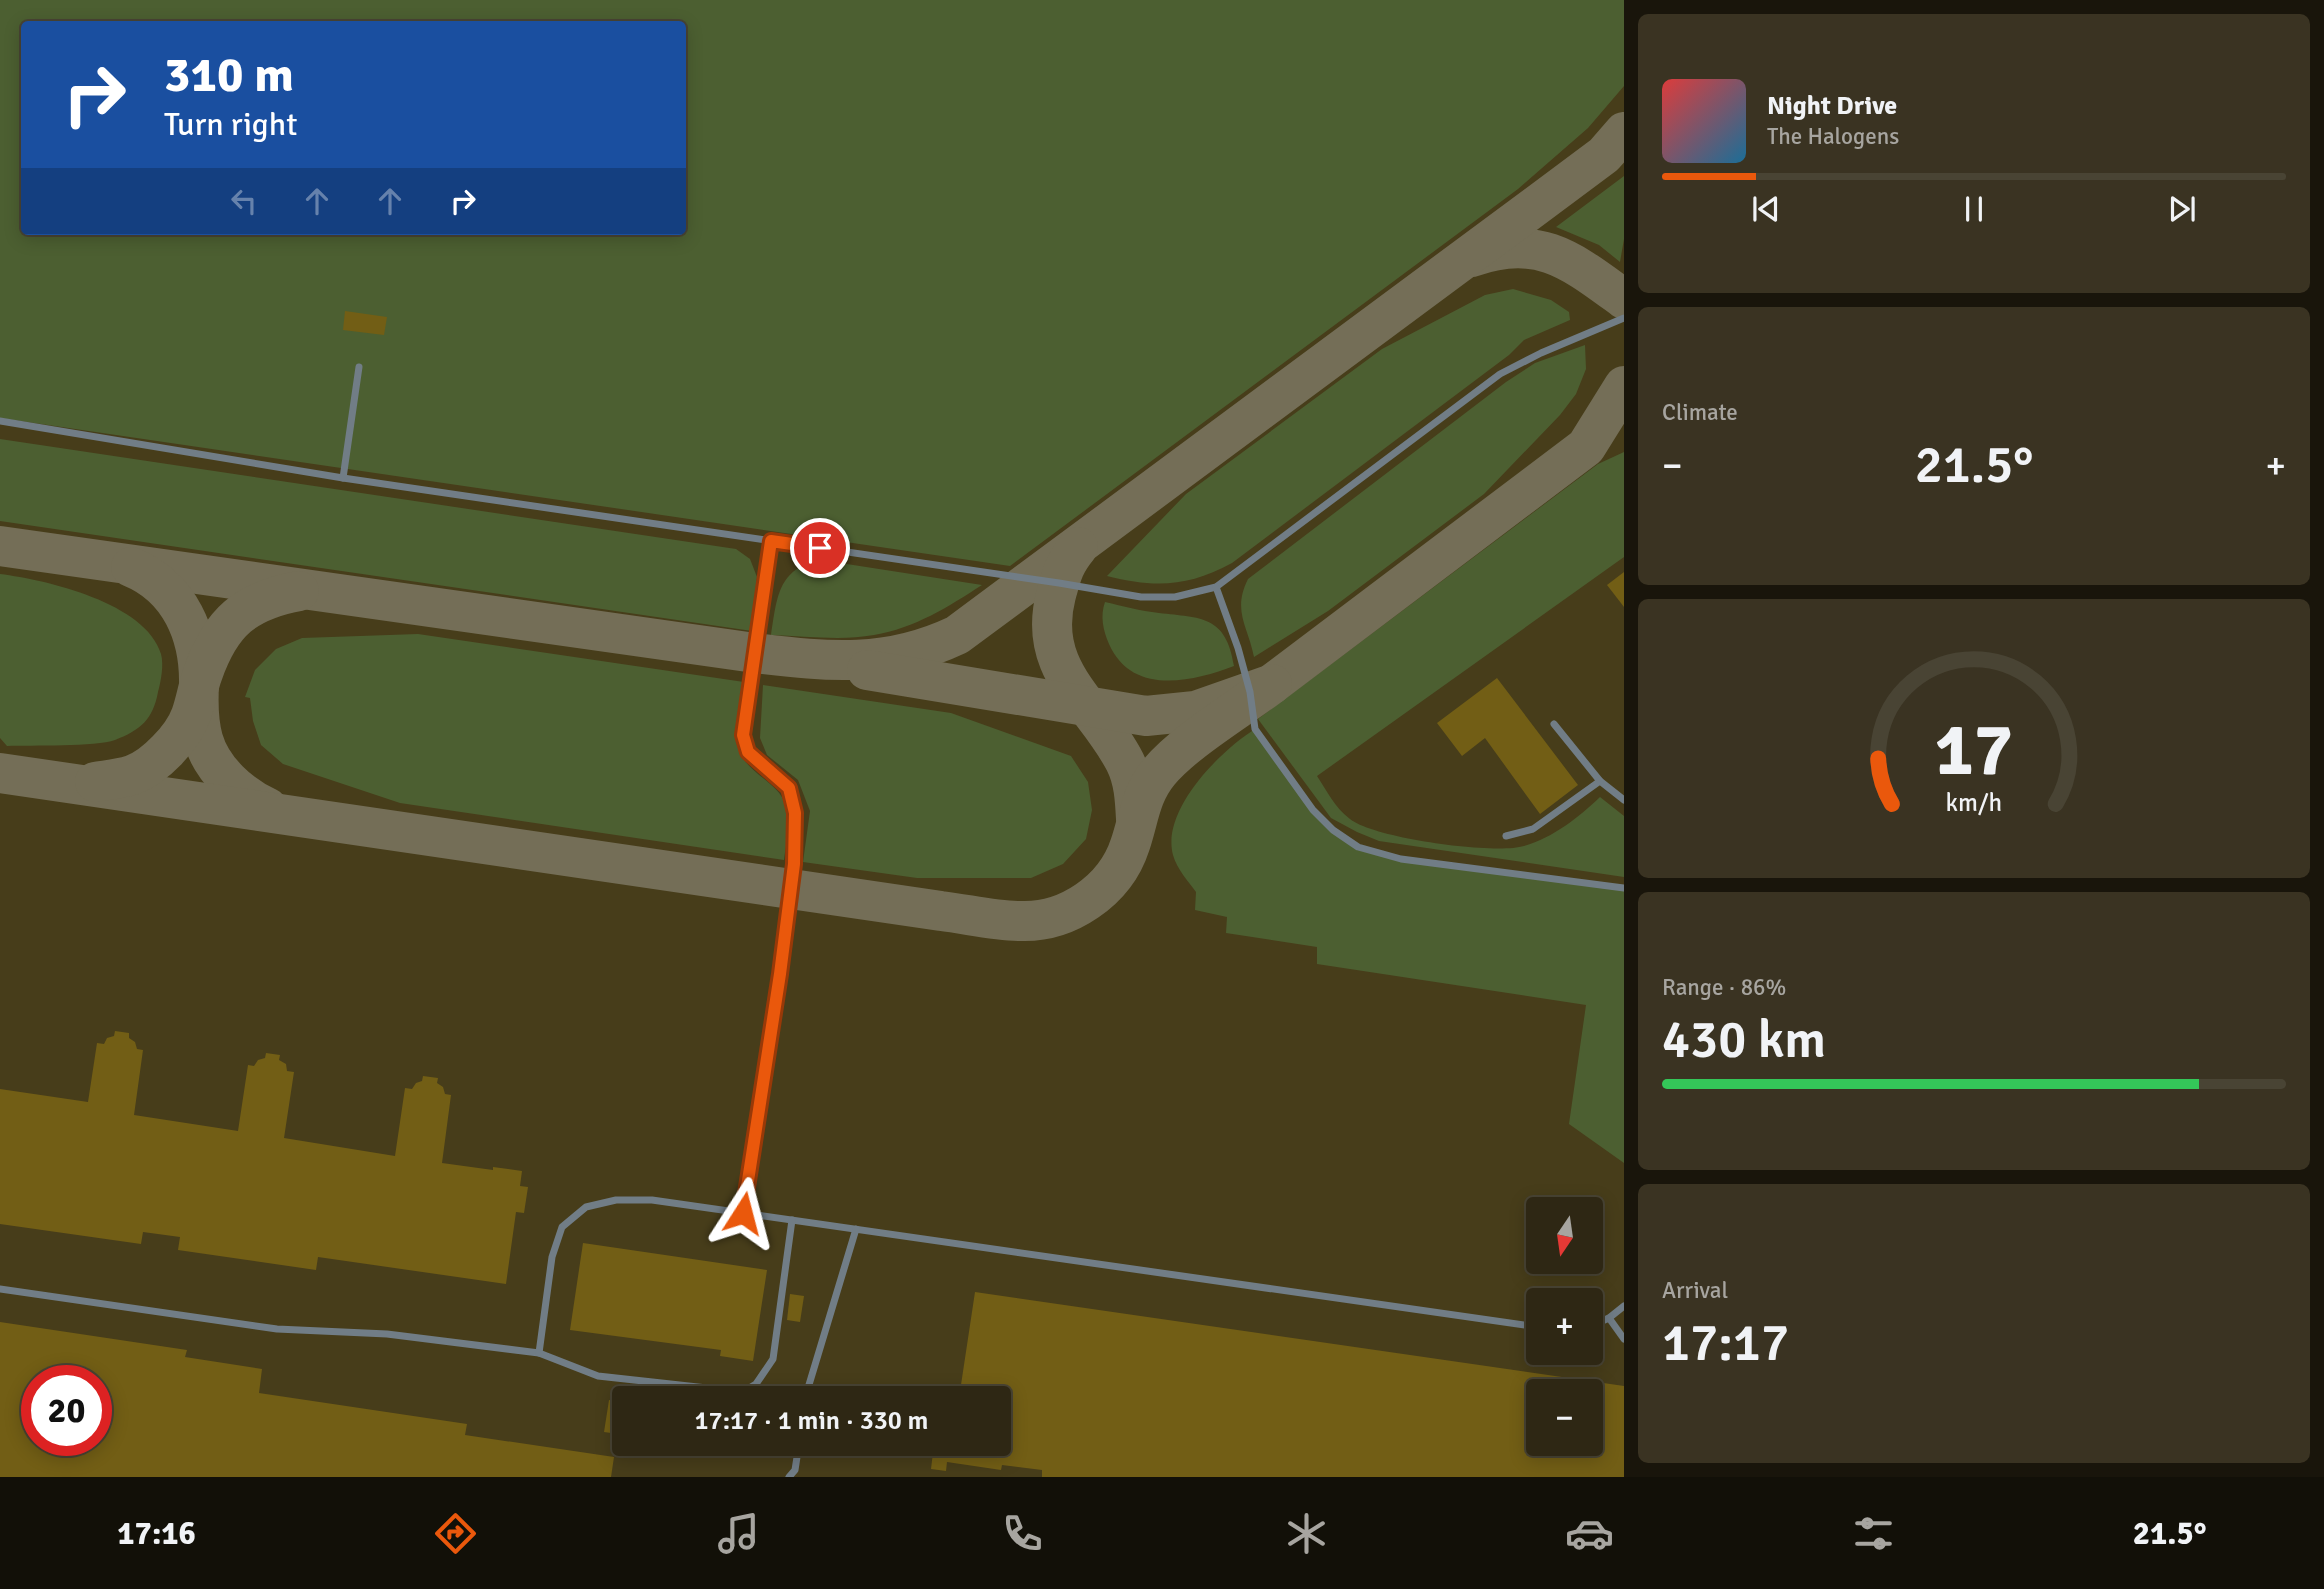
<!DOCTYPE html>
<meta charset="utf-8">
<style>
body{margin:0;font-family:Signika,sans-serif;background:#3a3322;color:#f1f3f6;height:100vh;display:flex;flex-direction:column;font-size:26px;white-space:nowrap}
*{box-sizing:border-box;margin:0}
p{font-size:23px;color:#a7a5a0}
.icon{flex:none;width:38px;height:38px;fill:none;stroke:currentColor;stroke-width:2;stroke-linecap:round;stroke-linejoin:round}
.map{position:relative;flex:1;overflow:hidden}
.panel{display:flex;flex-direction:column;gap:14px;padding:14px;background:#19150b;width:700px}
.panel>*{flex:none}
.guide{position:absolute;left:21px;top:21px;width:665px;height:214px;border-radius:7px;box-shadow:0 4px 18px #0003,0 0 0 2px #494434;background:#1a4fa0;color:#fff;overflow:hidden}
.needle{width:46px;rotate:193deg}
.tools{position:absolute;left:1526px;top:1197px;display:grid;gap:14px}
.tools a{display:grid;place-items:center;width:77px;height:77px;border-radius:7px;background:#2e2714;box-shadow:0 4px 18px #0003,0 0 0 2px #494434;font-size:35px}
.speed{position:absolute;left:21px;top:1365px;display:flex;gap:14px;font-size:35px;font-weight:700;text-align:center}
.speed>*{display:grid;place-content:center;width:91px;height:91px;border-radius:50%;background:#2e2714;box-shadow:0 4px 18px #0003,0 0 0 2px #494434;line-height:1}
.speed .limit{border:10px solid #d22;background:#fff;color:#111}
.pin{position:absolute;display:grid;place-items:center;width:60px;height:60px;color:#fff;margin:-30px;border:4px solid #fff;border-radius:50%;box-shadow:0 2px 7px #0007}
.me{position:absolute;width:77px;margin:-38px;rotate:9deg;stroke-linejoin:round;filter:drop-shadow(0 0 5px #0008)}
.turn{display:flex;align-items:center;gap:24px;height:147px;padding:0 28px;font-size:32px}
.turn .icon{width:91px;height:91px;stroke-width:2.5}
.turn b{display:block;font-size:49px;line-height:60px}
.lanes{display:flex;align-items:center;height:66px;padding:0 28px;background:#0003;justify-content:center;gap:35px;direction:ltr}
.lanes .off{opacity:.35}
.big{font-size:52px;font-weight:600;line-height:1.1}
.panel .card{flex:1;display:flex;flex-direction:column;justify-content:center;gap:10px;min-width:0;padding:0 24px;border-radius:10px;background:#3a3322}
.panel .dial{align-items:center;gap:0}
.dial svg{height:182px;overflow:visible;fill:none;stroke:#494434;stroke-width:7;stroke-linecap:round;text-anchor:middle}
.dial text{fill:#f1f3f6;stroke:none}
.song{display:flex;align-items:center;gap:21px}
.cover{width:84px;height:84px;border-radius:10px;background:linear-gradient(135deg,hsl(0 70% 55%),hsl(200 70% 35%))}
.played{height:7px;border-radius:4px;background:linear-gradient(90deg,#ea580c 15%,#494434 15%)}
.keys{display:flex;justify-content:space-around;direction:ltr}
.heat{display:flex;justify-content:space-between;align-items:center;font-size:38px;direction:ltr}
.charge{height:10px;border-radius:5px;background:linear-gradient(90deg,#34c759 86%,#494434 0)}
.trip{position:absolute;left:612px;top:1386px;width:399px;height:70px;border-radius:7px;background:#2e2714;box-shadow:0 4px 18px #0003,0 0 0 2px #494434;font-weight:600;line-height:70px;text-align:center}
.menu{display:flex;height:112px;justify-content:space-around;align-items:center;background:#121008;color:#a7a5a0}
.menu .icon{width:49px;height:49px}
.menu .on{color:#ea580c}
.menu b{font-size:32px;color:#f1f3f6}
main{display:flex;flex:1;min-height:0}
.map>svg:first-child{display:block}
.built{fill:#473d1a;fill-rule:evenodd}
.green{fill:#4c5f31;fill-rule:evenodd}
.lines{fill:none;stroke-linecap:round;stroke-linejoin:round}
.taxiway{stroke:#746e57;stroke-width:40}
.building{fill:#725e15;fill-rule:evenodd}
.lane{stroke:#717d86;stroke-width:7}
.route-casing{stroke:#983908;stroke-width:18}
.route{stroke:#ea580c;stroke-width:12}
</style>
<main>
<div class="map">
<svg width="1624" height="1477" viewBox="0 0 1624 1477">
<rect width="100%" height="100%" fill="#3d341a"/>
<path class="built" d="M0 0H1624V1477H0ZM24 24H682V231H24ZM1538 1209H1591V1262H1538ZM1538 1300H1591V1353H1538ZM37 1381H96V1440H37ZM1538 1391H1591V1444H1538ZM625 1398H999V1444H625Z"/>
<g class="green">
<path d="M0 0H1624V86L1588 128 1518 189 1010 566 0 418ZM24 24H682V231H24Z"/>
<path d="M1624 176V239L1620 262 1599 245 1556 227Z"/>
<path d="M1513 289 1551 300 1569 312 1570 320 1524 340 1509 355 1232 563C1188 587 1155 588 1107 576L1186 494 1382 349 1485 295Z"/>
<path d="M1585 345 1586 369 1576 394 1560 415 1484 494 1328 611 1254 657C1248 626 1232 611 1248 579L1506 382 1535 363Z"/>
<path d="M0 439 736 549 750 559 757 577 752 631 0 521Z"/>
<path d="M1624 452V557L1317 776C1327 791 1335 808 1350 819 1373 838 1494 855 1524 846 1554 837 1578 818 1600 797L1624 816V877L1379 841 1357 832 1331 818 1258 719 1598 464Z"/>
<path d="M821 560 982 585C948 607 915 628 874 635 841 641 805 636 771 635 777 599 777 568 821 560Z"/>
<path d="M0 574C47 580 146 603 161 654 164 665 161 681 158 692 153 719 141 730 115 740 96 747 31 745 7 746L0 738Z"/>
<path d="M1105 602C1123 606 1140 611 1159 613 1201 618 1226 615 1234 666 1192 682 1132 696 1109 644 1103 630 1100 616 1105 602Z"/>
<path d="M418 634 744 682C741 703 733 727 738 747 745 774 779 781 786 806 792 822 786 843 784 860L400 803 283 764 261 745 253 721 250 698 245 697 255 670 276 649 302 638Z"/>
<path d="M763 685 951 713 1071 756 1088 782 1092 810 1086 839 1063 864 1031 878H917L803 862 810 811 798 780 767 755 760 738Z"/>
<path d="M1255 729 1313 810 1358 847 1401 859 1624 888V1163L1569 1124 1586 1005 1317 964V947L1226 933 1227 917 1195 910 1196 892C1188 881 1177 869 1173 855 1161 810 1220 751 1255 729Z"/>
</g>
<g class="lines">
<g class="taxiway">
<path d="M1472 257C1539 233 1572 261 1624 299"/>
<path d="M0 546 755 653C830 662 887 668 957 635L1545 199 1604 155 1624 132"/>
<path d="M1078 547C1064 564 1062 573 1056 595 1036 671 1095 703 1125 762 1134 780 1135 799 1136 819"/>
<path d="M131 567C180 587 200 635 199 685 198 704 198 721 203 739 212 770 240 795 268 808"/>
<path d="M867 670 1146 716 1195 711 1272 684 1586 447 1624 386"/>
<path d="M0 773 941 911C967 914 994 921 1020 921 1067 923 1115 891 1130 845 1139 819 1140 795 1159 772 1185 741 1238 710 1272 684"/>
<path d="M95 782C107 780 120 779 132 775 155 767 183 737 191 715 196 701 198 686 203 673 221 622 245 601 299 591"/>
</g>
</g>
<g class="building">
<path d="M345 311 387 317 384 335 343 330Z"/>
<path d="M1624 572V607L1607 585Z"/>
<path d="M1497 678 1578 785 1540 814 1485 738 1462 756 1437 723Z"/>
<path d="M115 1031 129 1033V1038L135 1042 137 1049 143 1050 134 1115 238 1131 248 1065 254 1066 258 1060 265 1058 266 1053 280 1055 279 1060 286 1064 287 1071 294 1072 284 1138 395 1156 405 1088 412 1089 416 1083 422 1081 423 1076 438 1078 437 1083 443 1087 445 1094 451 1095 442 1163 493 1170V1167L522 1171 520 1186 528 1187 524 1213 516 1212 506 1284 318 1257 316 1270 178 1250 180 1237 143 1232 141 1244 0 1224V1089L88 1102 97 1043 104 1044 107 1038 114 1036Z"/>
<path d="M583 1243 767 1270 753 1361 720 1356 721 1350 570 1330Z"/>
<path d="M975 1292 1624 1386V1477H1042V1470L1002 1465 1001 1470 947 1462 946 1471 931 1469 934 1444H999V1398H959ZM1538 1391H1591V1444H1538Z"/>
<path d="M790 1294 804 1296 800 1322 787 1320Z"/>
<path d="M0 1322 187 1350 185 1357 262 1369 259 1393 467 1424 465 1435 614 1457 611 1477H0ZM37 1381H96V1440H37Z"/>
<path d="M609 1400 625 1403V1435L604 1432Z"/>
</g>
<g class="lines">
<g class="lane">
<path d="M0 421 343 478 1059 583 1141 597H1175L1216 587 1500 374 1541 353 1624 318"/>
<path d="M343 478 359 367"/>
<path d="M1216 587 1238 648 1250 692 1255 729 1313 810 1333 830 1358 847 1401 859 1624 888"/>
<path d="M1554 724 1600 781 1624 800"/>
<path d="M1506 836 1533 829 1600 781"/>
<path d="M743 1213 780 974 794 864 795 813 789 788 748 752 743 735 771 541"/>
<path d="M0 1289 277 1329 387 1334 539 1353 552 1257 562 1227 586 1207 616 1200H652L1538 1327"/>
<path d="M1609 1318 1624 1339"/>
<path d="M1591 1326 1609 1318 1624 1306"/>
<path d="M539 1353 598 1376 743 1392 756 1384 773 1359 792 1220"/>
<path d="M805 1398 856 1229"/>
<path d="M789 1477 795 1470 799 1444"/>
</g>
</g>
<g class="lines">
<defs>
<path id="route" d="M743 1213 780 974 794 864 795 813 789 788 748 752 743 735 771 541 820 548"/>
</defs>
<use href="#route" class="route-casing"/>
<use href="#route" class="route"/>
</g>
</svg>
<div class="tools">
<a><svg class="needle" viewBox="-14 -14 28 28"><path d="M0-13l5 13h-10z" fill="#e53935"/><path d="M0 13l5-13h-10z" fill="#a7a5a0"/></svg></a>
<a>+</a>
<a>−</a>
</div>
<div class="speed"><div class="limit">20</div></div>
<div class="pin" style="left:820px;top:548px;background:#d93025"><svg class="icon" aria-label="arrive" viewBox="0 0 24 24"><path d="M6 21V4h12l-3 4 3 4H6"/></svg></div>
<svg class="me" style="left:743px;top:1213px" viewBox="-20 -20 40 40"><path d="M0-17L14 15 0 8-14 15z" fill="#ea580c" stroke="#fff" stroke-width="4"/></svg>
<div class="trip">17:17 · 1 min · 330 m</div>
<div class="guide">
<div class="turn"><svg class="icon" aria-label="right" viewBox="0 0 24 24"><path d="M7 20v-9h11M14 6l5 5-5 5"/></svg><div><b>310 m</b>Turn right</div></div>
<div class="lanes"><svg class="icon off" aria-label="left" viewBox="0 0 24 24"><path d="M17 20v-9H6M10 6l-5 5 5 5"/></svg><svg class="icon off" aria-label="ahead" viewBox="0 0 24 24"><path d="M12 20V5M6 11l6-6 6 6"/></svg><svg class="icon off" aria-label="ahead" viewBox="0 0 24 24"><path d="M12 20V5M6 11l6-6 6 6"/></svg><svg class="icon" aria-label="right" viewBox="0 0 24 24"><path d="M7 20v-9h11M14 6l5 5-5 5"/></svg></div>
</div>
</div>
<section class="panel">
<div class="card">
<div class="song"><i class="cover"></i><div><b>Night Drive</b><p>The Halogens</p></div></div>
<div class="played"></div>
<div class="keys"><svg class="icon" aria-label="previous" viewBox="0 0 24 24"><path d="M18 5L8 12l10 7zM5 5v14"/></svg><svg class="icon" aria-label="pause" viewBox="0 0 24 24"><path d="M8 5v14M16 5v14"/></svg><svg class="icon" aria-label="next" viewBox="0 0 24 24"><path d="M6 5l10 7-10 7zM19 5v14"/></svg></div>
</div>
<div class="card"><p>Climate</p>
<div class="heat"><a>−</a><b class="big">21.5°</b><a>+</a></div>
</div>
<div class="card dial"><svg viewBox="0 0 100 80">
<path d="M14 69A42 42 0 1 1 86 69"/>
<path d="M14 69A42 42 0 0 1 8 49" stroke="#ea580c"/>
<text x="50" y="56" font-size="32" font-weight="700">17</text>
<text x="50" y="72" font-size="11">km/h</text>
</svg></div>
<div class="card"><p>Range · 86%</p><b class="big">430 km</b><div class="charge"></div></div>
<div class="card"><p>Arrival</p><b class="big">17:17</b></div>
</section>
</main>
<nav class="menu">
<b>17:16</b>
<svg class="icon on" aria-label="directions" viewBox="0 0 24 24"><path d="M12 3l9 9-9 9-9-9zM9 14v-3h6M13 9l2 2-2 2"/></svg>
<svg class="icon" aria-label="music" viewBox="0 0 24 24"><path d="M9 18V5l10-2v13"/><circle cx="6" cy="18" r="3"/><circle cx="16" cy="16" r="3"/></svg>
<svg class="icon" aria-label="phone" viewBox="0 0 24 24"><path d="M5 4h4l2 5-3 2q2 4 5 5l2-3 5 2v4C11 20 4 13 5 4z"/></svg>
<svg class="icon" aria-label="climate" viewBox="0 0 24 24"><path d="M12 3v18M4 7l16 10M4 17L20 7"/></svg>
<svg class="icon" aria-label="car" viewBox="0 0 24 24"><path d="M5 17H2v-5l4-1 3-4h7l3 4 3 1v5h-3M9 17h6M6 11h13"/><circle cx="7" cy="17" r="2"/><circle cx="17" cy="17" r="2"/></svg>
<svg class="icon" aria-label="filters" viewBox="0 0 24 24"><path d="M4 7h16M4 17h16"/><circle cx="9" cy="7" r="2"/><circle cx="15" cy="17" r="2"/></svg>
<b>21.5°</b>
</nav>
